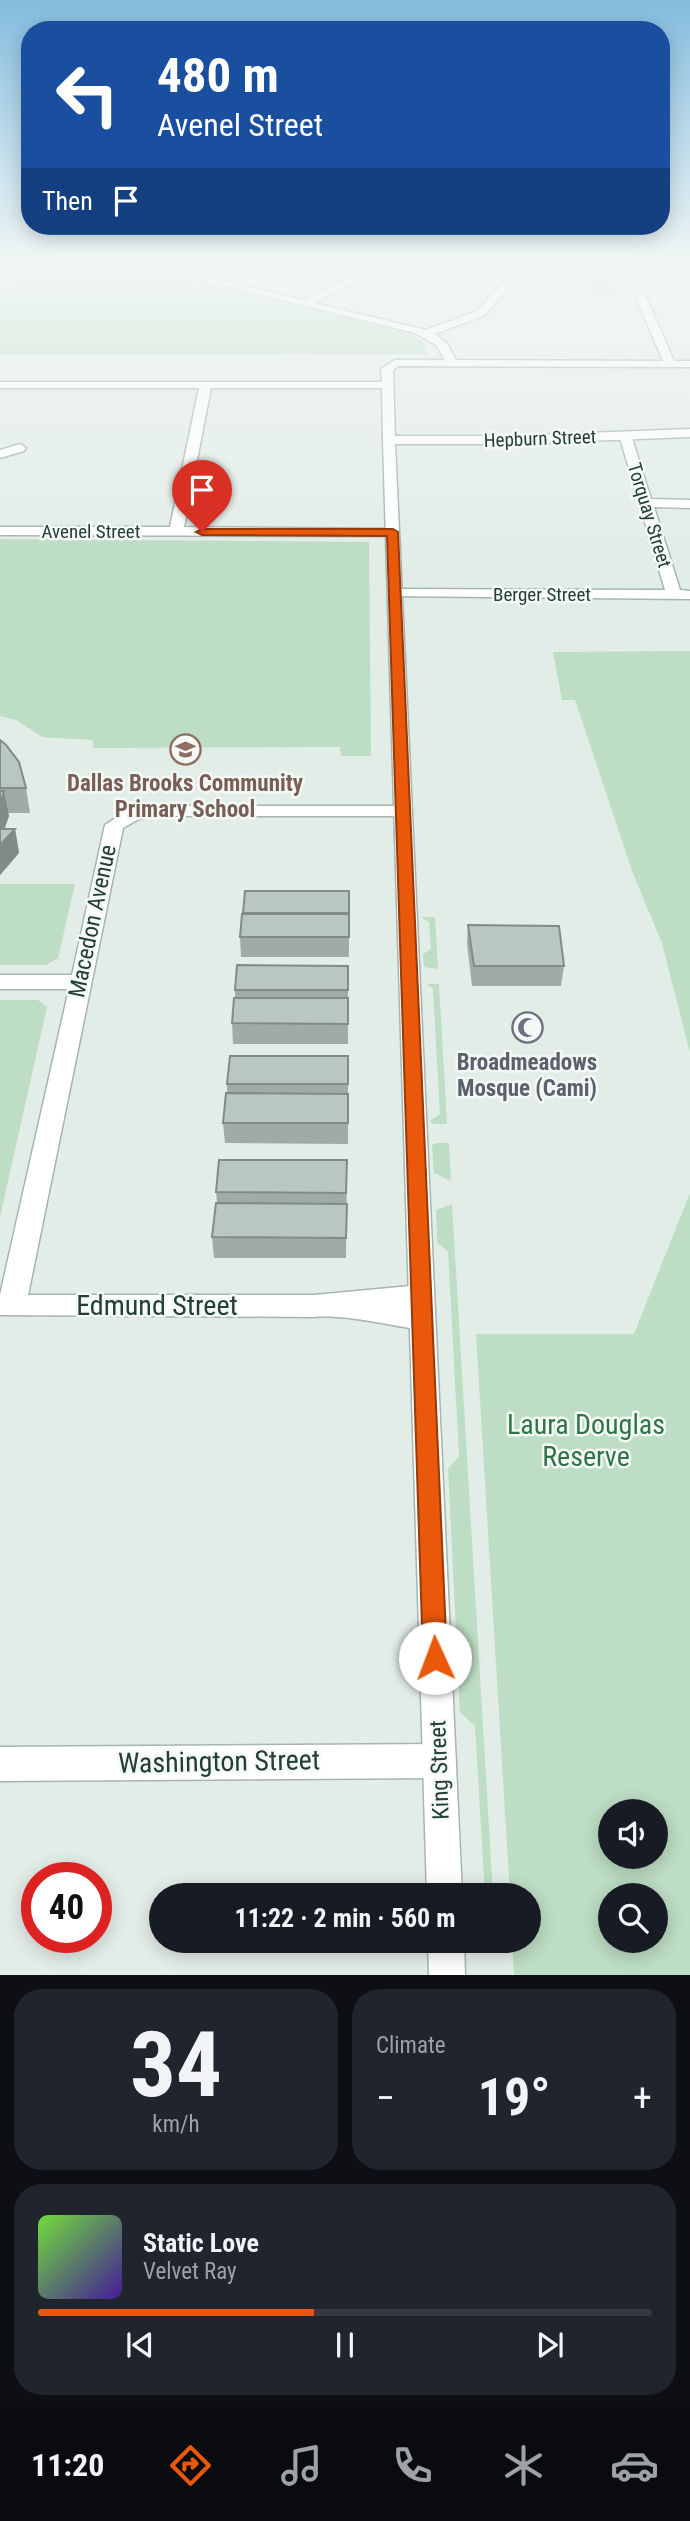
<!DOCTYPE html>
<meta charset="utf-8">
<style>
body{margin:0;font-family:"Roboto Condensed",sans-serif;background:#20242c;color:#f1f3f6;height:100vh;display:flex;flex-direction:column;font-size:26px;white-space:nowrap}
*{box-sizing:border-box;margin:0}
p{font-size:23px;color:#9ea1a6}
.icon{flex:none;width:38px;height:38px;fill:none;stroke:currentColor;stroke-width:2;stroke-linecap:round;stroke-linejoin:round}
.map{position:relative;height:1975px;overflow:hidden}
.sheet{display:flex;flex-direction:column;gap:14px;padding:14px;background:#0d0f14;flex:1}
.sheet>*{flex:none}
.top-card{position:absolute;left:21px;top:21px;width:649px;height:214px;border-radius:28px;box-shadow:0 4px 18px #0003;background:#1a4fa0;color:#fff;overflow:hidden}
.tools{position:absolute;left:598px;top:1799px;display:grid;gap:14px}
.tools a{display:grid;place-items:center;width:70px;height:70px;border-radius:50%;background:#171b24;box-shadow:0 4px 18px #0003;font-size:35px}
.speed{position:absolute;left:21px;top:1862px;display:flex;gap:14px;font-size:35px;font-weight:700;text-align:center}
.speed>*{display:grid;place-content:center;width:91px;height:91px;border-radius:50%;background:#171b24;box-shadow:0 4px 18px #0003;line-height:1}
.speed .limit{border:10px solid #d22;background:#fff;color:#111}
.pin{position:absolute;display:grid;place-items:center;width:60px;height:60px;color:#fff;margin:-72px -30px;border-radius:50% 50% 50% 0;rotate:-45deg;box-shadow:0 0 7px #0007}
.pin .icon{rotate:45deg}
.me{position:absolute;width:77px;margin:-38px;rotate:358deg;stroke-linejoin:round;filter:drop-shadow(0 0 5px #0008)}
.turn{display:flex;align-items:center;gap:24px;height:147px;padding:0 21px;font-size:32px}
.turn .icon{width:91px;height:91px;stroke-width:2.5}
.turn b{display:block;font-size:49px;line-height:60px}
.then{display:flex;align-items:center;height:66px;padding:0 21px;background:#0003;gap:14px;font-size:26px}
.big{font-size:52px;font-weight:700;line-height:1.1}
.sheet .card{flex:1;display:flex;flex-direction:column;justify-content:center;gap:10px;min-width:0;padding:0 24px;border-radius:28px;background:#20242c}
.sheet .dial{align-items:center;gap:0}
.dial b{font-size:91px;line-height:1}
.song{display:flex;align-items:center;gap:21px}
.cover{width:84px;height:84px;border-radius:10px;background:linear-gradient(135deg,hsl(100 70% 55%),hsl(260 70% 35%))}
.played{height:7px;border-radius:4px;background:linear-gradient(90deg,#ea580c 45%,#363941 45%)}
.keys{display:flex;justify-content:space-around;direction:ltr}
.heat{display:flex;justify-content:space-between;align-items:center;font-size:38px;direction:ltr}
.sheet .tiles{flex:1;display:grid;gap:14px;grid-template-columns:1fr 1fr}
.card:last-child{grid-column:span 2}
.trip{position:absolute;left:149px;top:1883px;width:392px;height:70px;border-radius:35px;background:#171b24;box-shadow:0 4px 18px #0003;font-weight:700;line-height:70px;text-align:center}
.menu{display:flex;height:112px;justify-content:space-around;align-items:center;background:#090b0e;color:#9ea1a6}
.menu .icon{width:49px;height:49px}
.menu .on{color:#ea580c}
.menu b{font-size:32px;color:#f1f3f6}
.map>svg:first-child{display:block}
.green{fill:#bdddc4;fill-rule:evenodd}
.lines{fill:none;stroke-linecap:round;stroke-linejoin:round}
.stream{stroke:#8dc8d0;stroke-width:3.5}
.minor-casing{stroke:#a6b5af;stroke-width:3}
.tertiary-casing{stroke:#a6b5af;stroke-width:3}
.minor{fill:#fff;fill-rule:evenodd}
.tertiary{fill:#fff;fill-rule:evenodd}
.wall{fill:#9faba6}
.shaded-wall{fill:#828b87}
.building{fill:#b9c7c1;stroke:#828b87;stroke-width:2}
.route{fill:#ea580c;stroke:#983908;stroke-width:2}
.labels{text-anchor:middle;stroke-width:5;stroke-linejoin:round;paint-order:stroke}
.far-street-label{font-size:19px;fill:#233e36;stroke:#f4f9f6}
.education-label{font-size:23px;font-weight:bold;fill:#785e54;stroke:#f4f9f6}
.street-label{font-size:23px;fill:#233e36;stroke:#f4f9f6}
.worship-label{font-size:23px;font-weight:bold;fill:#5b616d;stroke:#f4f9f6}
.near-street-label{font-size:28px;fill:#233e36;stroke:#f4f9f6}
.near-park-label{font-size:28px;fill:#2f7347;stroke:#f4f9f6}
</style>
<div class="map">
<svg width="690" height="1975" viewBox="0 0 690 1975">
<rect width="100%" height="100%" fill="#e3ede8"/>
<g class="green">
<path d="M23 269H143L404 332 423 341 427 354 0 355V291Z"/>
<path d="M583 269H608L619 299 592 296Z"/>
<path d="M616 269H690V281Z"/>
<path d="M0 539 369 542 371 756H341L340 747 93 748V740L42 737 16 720 0 716Z"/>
<path d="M690 651V1053L662 943 632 871 575 700H562L553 652Z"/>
<path d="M0 884H75L58 958 46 965H0Z"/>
<path d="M421 917H435L438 969 424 967 423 954 431 949 429 922Z"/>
<path d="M427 984H439L447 1124H434L430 1121 440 1114 433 989Z"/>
<path d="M0 1000H38L47 1007 0 1217Z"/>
<path d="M436 1143H449L451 1181 434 1173 432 1145Z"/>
<path d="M690 1193V1975H514L512 1941H528V1895H510L476 1334H634ZM611 1811H656V1857H611ZM611 1895H656V1941H611Z"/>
<path d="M452 1204 493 1895H485L475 1726 460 1712 448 1469 459 1456 448 1251 437 1243 436 1210Z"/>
</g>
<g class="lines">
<path class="stream" d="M680 269 690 271"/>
<defs>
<g id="minor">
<path d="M9 269H19L0 285V277Z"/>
<path d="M156 269H172L303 300 369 269H381L314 303 426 330 477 311 515 269H525L485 315 435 334 447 344 456 360 663 361 636 297 641 294 646 297 674 361H690V367L398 366 393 370 395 440 389 444 383 440 382 388H211L184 527 397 529V535L392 536 0 535V527H170L199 388H0V382H382L381 369 395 360H445L436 345 415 333Z"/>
<path d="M621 432 631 435 651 499 690 500V508L654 507 680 590 690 591V599L390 596 388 593 395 589 665 590 619 435Z"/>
<path d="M20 444 26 448 24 451 0 458V450Z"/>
<path d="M154 806H403L412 811 403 816H154L139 819 123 828 28 1295H314L421 1285 430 1288 434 1295 430 1302 409 1307 431 1311 435 1319 431 1327 422 1330C389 1325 343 1314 314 1317L0 1315V1295L69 989H0V975H72L105 825 128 810Z"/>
<path d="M439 1744 451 1749 456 1761 451 1773 439 1778 0 1781V1747Z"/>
</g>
<g id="tertiary">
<path d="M690 429V437L509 444H395L462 1895H427L383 440 389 436H509Z"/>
<path d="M428 1941H464L465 1975H429Z"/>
</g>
</defs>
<use href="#minor" class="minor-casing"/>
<use href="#tertiary" class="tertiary-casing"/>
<use href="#minor" class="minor"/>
<use href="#tertiary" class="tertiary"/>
</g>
<g class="wall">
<path d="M0 740 26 788 30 813H8L9 816 4 829H15L19 853 0 875Z"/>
<path d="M245 891H349V957H241L240 937Z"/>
<path d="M468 925 564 966 561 986H472L467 944Z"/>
<path d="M348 966V1044H233L232 1023 235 998V990Z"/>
<path d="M348 1056V1144L225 1143 223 1123 227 1093V1084Z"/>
<path d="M347 1160 346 1258H214L212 1237 217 1203 216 1192Z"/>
</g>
<g class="shaded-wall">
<path d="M4 791 9 816 0 842V801Z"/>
<path d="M15 829 19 853 0 875V845Z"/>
</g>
<g class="building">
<path d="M0 740 6 745 19 762 26 788H0Z"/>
<path d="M0 791H4L0 805Z"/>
<path d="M0 829H15L0 845Z"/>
<path d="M245 891H349V913H243Z"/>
<path d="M242 914H349V937H240Z"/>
<path d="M468 925 559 926 564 966H474Z"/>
<path d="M237 965 348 966V990H235Z"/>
<path d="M234 998H348V1024L232 1023Z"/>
<path d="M230 1056H348V1084H227Z"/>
<path d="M226 1093 348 1094V1123H223Z"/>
<path d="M219 1160H347L346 1193 216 1192Z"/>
<path d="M216 1203 347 1204 346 1238 212 1237Z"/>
</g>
<linearGradient id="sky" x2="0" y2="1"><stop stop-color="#83bcde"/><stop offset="0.49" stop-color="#f2f7f5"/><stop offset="1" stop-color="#f2f7f5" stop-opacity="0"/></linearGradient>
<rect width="690" height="545" fill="url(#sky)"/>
<path class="route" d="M393 529 398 532 447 1658 443 1666 435 1670 427 1666 423 1658 387 536 202 535 196 532 202 529Z"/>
<defs>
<symbol id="school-ring" viewBox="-11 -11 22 22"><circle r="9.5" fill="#f4f9f6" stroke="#8d6e63" stroke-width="1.5"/><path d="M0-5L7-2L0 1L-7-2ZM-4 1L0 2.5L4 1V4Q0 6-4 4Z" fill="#8d6e63"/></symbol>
<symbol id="mosque-ring" viewBox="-11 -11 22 22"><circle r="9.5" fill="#f4f9f6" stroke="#6b7280" stroke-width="1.5"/><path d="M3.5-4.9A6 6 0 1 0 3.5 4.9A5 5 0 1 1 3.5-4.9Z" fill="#6b7280"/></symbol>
</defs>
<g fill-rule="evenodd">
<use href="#school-ring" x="168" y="732" width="35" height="35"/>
<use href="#mosque-ring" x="510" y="1010" width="35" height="35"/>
</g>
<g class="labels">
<g class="far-street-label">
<text transform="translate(540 438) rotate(-2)" y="7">Hepburn Street</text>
<text transform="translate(650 515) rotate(73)" y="7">Torquay Street</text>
<text x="91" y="538">Avenel Street</text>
<text x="542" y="601">Berger Street</text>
</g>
<g class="education-label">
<text x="185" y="791">Dallas Brooks Community<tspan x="185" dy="26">Primary School</tspan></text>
</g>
<g class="street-label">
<text transform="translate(92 921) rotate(-78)" y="8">Macedon Avenue</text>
<text transform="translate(439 1770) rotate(-92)" y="8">King Street</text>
</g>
<g class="worship-label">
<text x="527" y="1070">Broadmeadows<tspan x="527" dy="26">Mosque (Cami)</tspan></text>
</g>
<g class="near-street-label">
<text x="157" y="1315">Edmund Street</text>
<text transform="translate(219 1761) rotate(-1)" y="10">Washington Street</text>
</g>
<g class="near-park-label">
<text x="586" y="1434">Laura Douglas<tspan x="586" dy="32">Reserve</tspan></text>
</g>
</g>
</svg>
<div class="tools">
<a><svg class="icon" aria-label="sound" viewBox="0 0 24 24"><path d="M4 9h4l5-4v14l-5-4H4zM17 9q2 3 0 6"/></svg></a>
<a><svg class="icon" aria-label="search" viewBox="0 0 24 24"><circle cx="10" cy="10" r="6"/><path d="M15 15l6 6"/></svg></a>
</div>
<div class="speed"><div class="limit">40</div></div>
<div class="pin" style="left:202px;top:532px;background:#d93025"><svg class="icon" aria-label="arrive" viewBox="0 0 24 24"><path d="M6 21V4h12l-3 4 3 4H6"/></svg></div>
<svg class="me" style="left:435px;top:1658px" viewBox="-20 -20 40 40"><circle r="19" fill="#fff"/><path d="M0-13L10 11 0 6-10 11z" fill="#ea580c"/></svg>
<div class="trip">11:22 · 2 min · 560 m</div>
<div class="top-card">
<div class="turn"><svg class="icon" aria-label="left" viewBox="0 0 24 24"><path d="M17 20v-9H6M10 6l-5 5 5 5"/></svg><div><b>480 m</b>Avenel Street</div></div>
<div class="then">Then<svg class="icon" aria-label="arrive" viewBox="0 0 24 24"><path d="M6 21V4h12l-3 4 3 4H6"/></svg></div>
</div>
</div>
<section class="sheet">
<div class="tiles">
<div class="card dial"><b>34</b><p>km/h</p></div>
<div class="card"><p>Climate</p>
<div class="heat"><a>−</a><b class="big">19°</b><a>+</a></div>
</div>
<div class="card">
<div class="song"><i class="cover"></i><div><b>Static Love</b><p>Velvet Ray</p></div></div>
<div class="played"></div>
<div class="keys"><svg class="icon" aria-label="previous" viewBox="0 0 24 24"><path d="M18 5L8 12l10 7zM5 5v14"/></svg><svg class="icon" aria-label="pause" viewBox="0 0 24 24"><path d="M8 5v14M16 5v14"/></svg><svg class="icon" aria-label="next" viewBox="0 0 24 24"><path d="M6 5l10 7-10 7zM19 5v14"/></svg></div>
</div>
</div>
</section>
<nav class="menu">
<b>11:20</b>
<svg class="icon on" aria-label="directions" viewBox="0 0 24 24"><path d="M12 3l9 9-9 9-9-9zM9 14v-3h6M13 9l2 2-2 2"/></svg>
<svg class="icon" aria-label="music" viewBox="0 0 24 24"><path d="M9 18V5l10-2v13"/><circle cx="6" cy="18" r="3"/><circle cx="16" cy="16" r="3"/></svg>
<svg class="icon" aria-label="phone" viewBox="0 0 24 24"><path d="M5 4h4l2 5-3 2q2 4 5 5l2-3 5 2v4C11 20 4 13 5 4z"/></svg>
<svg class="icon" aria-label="climate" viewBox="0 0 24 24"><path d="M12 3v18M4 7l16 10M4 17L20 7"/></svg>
<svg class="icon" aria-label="car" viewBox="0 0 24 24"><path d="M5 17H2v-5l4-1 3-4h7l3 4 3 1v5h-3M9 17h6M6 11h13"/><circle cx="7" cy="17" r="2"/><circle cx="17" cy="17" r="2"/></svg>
</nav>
